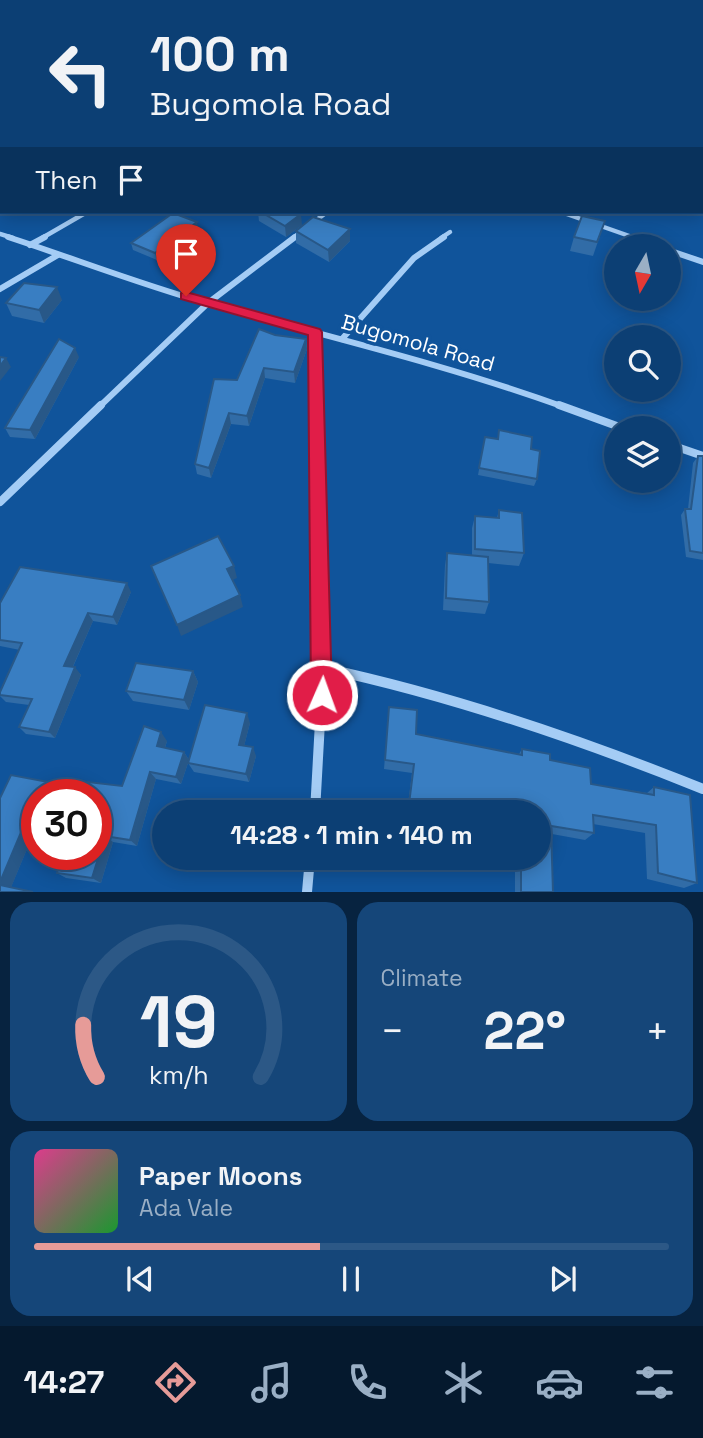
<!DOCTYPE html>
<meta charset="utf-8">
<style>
body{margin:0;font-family:"Space Grotesk",sans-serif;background:#154679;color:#f1f3f6;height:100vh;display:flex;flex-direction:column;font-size:26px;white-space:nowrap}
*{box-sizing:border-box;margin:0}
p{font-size:23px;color:#9aafc5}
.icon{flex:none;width:38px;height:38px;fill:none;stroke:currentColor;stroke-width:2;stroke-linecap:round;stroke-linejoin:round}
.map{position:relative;height:892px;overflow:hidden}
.side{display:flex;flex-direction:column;gap:10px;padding:10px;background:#072340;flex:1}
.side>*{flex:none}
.hud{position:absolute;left:0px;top:0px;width:704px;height:214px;box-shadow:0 4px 18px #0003,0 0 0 2px #2c5886;background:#0c3f74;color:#f1f3f6;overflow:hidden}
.needle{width:46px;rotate:189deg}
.buttons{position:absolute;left:604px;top:234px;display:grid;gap:14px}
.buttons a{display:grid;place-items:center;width:77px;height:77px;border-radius:50%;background:#0c3f74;box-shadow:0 4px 18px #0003,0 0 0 2px #2c5886;font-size:35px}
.speed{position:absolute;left:21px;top:779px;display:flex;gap:14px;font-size:35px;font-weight:700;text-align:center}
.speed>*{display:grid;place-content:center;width:91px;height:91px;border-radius:50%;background:#0c3f74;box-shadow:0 4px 18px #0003,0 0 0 2px #2c5886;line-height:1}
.speed .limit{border:10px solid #d22;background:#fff;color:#111}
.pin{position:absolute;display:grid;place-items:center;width:60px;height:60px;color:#fff;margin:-72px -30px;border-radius:50% 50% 50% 0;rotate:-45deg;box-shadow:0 0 7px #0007}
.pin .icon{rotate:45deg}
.me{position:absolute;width:77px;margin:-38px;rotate:2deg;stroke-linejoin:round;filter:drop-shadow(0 0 5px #0008)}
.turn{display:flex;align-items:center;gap:24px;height:147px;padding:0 35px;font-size:32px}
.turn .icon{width:91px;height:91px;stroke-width:2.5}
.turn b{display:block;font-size:49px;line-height:60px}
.then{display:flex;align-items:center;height:66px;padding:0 35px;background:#0003;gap:14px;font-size:26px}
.big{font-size:52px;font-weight:600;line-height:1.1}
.side .card{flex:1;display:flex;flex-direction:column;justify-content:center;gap:10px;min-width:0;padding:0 24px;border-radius:21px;background:#154679}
.side .dial{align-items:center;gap:0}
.dial svg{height:182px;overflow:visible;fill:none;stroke:#2c5886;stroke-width:7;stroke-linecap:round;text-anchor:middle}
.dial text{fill:#f1f3f6;stroke:none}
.song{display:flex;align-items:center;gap:21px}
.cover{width:84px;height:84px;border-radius:10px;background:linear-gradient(135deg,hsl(330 70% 55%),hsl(130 70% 35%))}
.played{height:7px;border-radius:4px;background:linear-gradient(90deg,#e69b98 45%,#2c5886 45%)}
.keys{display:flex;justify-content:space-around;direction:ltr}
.heat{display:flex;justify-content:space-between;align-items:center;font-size:38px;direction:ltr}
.side .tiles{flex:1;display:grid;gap:10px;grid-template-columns:1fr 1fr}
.card:last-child{grid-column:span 2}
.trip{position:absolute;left:152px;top:800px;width:399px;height:70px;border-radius:35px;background:#0c3f74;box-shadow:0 4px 18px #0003,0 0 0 2px #2c5886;font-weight:600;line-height:70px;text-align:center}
.dock{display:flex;height:112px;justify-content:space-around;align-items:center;background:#05192e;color:#9aafc5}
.dock .icon{width:49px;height:49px}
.dock .active{color:#e69b98}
.dock b{font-size:32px;color:#f1f3f6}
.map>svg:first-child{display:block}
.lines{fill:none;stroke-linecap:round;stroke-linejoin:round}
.minor-far4{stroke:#a4ccf5;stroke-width:3.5}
.minor-far3{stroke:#a4ccf5;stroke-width:4.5}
.minor-far2{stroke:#a4ccf5;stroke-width:6}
.minor-far1{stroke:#a4ccf5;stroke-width:8}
.minor{stroke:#a4ccf5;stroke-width:10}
.wall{fill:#316ca7}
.shaded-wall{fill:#285888}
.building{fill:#397ec2;stroke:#285888;stroke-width:2}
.route{fill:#e11d48;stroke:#92132f;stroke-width:2}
.labels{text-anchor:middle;stroke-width:7;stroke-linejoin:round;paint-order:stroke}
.street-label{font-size:21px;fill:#fff;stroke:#10549b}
</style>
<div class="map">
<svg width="703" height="892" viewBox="0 0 703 892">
<rect width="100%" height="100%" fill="#10549b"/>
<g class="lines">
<g class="minor-far4">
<path d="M125 0 132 2"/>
<path d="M395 0 402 2"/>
<path d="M145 2 149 0"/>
<path d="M469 2 471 0"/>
</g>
<g class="minor-far3">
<path d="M561 212 635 238"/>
<path d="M0 234 13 238"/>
<path d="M42 238 87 212"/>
<path d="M293 238 327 212"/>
<path d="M441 238 450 232"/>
</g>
<g class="minor-far2">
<path d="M8 237C75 259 142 285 210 304 329 337 448 365 564 407"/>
<path d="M630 237 660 247"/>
<path d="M30 245 45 237"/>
<path d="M668 250 703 262"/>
<path d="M0 289 58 255"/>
<path d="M315 333 317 407"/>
<path d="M342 339 414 258 444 237"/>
<path d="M99 407 208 303 295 237"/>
</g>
<g class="minor-far1">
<path d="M317 405 322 621"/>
<path d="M559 405 625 429"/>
<path d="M668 444 703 456"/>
<path d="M0 502 101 405"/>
</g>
<g class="minor">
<path d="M323 668C454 696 579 739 703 789"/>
<path d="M315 812 323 668 322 619"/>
<path d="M307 892 310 858"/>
</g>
</g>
<g class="wall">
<path d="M199 0H368L367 2H205Z"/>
<path d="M258 212H294L302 225 286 237 259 221Z"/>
<path d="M605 221 593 256 570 251 574 237Z"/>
<path d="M198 229 157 260 133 250 131 243Z"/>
<path d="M296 231 350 241 329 262 296 243Z"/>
<path d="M62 300 44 323 12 316 6 303Z"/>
<path d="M275 335 306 339 307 349 295 383 265 378 249 426 231 424 211 478 197 474 195 464 237 380Z"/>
<path d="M79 357 35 439 10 437 5 428Z"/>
<path d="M485 437 531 449 537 479 534 486 478 475Z"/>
<path d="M698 456H703V560L686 557 681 515 685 509H688L693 463Z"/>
<path d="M499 510 524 553 519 566 488 563 489 602 485 614 443 610 445 565 447 553 472 555V528L475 516 497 518Z"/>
<path d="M131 592 117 625 93 621 73 667 81 675 55 738 26 734 19 727 29 705 6 702 0 696V692L20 650 0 646V603Z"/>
<path d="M193 671 198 682 189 710 133 701 126 691Z"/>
<path d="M389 707 416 734 519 754 522 749 550 760 591 784 647 793 654 787 697 883 684 888 647 879 645 833 593 824 594 833 585 840 552 834 553 892H515V861L497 858H539V812H407L412 773 384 769Z"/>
<path d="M250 723 244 746 256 756 249 782 194 772 188 763Z"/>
<path d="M167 741 165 748 184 752 189 760 181 784 156 779 137 846 113 842 101 883 66 878 57 873 96 794H37V825L11 887 0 892V798L122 786Z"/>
</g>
<g class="shaded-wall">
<path d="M301 214 302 225 286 237 285 226Z"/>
<path d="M197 222 198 229 157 260 155 253Z"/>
<path d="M350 229V241L329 262 328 250Z"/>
<path d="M57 287 62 300 44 323 39 310Z"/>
<path d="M306 339 307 349 295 383 294 372Z"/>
<path d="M75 348 79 357 35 439 30 430Z"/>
<path d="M6 358 11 367 0 381V366Z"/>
<path d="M264 368 265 378 249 426 247 416Z"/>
<path d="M229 413 231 424 211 478 209 468Z"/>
<path d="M234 566 237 578 230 581 227 569Z"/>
<path d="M127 583 131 592 117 625 113 617Z"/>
<path d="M240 595 243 607 181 636 177 625Z"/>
<path d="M88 613 93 621 70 673 64 666Z"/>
<path d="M75 667 81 675 55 738 49 732Z"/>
<path d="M193 671 198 682 189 710 184 700Z"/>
<path d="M247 713 250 723 242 754 239 745Z"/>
<path d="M161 732 167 741 163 754 157 746Z"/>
<path d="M253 747 256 756 249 782 246 774Z"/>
<path d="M184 752 189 760 181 784 176 777Z"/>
<path d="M150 772 156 779 137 846 130 840Z"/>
<path d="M30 811 37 815V825L10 890 0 885V882Z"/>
<path d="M105 836 113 842 101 883 92 878Z"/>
</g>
<g class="building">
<path d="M0 0H66L62 2H2V23L0 24Z"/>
<path d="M224 0H279L275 2H231Z"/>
<path d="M288 0H364L363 2H293Z"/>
<path d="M578 0H655L654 2H576Z"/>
<path d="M261 212H294L301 214 285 226Z"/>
<path d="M173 213 197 222 155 253 131 243Z"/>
<path d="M582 216 605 221 597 242 574 237Z"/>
<path d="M313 217 350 229 328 250 296 231Z"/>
<path d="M24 283 57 287 39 310 6 303Z"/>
<path d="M259 329 275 335 306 339 294 372 264 368 247 416 229 413 209 468 195 464 214 379 237 380Z"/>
<path d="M59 339 75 348 30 430 5 428Z"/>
<path d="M0 357 6 358 0 366Z"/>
<path d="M499 430 532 437 531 449 540 451 537 479 479 468 485 437 498 439Z"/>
<path d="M698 456H703V553L690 551 685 509H691Z"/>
<path d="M499 510 522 513 524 553 475 549V516L499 518Z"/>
<path d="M218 536 234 566 227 569 240 595 177 625 151 566Z"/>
<path d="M447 553 488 557 489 602 446 598Z"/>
<path d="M20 567 127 583 113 617 88 613 64 666 75 667 49 732 19 727 32 699 0 695V692L22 643 0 640V603Z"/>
<path d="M136 663 193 671 184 700 126 691Z"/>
<path d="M205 705 247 713 239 745 253 747 246 774 188 763Z"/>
<path d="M389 707 417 710 416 734 522 755V749L550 754V760L590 768 591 784 654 795V787L690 795 697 883 658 873 656 825 593 815 594 833 551 826 553 892H521V858H539V812H408L414 764 385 760Z"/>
<path d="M144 726 161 732 157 746 184 752 176 777 150 772 130 840 105 836 92 878 57 873 63 854H96V794H37V812L30 811 0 882V798L11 775 86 789 88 782 122 786Z"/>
<path d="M0 885 33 892H0Z"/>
</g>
<path class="route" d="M186 292 320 329 322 332 332 695 329 702 322 705 315 702 311 695 308 335 181 299V293Z"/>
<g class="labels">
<g class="street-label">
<text transform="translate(418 343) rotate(16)" y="7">Bugomola Road</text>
</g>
</g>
</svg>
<div class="buttons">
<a><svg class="needle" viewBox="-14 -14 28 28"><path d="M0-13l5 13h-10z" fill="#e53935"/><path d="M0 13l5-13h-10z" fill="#9aafc5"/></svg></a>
<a><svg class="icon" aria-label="search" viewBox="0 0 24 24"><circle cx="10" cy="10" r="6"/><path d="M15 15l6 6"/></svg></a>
<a><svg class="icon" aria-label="layers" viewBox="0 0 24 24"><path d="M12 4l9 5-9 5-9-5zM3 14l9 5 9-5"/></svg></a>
</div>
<div class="speed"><div class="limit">30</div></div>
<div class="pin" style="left:186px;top:296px;background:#d93025"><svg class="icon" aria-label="arrive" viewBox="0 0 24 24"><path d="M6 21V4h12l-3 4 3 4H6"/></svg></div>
<svg class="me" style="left:322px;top:695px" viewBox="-20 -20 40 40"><circle r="17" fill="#e11d48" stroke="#fff" stroke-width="3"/><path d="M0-11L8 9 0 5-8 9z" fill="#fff"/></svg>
<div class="trip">14:28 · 1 min · 140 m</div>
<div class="hud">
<div class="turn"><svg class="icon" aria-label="left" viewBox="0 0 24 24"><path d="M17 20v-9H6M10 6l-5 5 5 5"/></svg><div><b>100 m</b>Bugomola Road</div></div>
<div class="then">Then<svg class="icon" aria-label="arrive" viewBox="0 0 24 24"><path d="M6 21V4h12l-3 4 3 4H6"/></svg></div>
</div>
</div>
<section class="side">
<div class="tiles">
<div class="card dial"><svg viewBox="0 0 100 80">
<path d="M14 69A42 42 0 1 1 86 69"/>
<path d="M14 69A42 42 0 0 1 8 46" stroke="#e69b98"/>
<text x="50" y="56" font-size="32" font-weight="700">19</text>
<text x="50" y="72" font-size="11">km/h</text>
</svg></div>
<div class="card"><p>Climate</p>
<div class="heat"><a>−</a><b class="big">22°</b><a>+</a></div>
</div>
<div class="card">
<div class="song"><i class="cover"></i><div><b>Paper Moons</b><p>Ada Vale</p></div></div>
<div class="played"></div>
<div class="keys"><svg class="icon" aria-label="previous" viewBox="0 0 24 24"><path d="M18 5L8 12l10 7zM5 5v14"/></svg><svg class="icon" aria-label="pause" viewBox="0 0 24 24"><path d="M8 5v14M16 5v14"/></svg><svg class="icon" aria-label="next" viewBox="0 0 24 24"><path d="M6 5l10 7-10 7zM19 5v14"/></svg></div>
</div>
</div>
</section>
<nav class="dock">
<b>14:27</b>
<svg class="icon active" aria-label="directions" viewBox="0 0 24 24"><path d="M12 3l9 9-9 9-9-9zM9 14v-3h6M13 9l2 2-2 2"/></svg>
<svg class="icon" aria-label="music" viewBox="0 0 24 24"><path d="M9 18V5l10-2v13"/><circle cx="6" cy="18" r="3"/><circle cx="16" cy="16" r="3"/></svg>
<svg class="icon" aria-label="phone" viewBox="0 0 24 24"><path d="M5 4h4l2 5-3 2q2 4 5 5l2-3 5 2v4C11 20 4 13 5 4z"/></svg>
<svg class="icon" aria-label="climate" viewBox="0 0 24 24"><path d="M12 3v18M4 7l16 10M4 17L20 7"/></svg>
<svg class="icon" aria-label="car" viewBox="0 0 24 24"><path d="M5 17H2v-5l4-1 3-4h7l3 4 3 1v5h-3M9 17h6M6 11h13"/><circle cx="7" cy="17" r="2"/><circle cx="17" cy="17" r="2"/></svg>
<svg class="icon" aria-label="filters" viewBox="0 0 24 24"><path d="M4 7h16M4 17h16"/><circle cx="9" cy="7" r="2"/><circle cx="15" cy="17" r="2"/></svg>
</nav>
